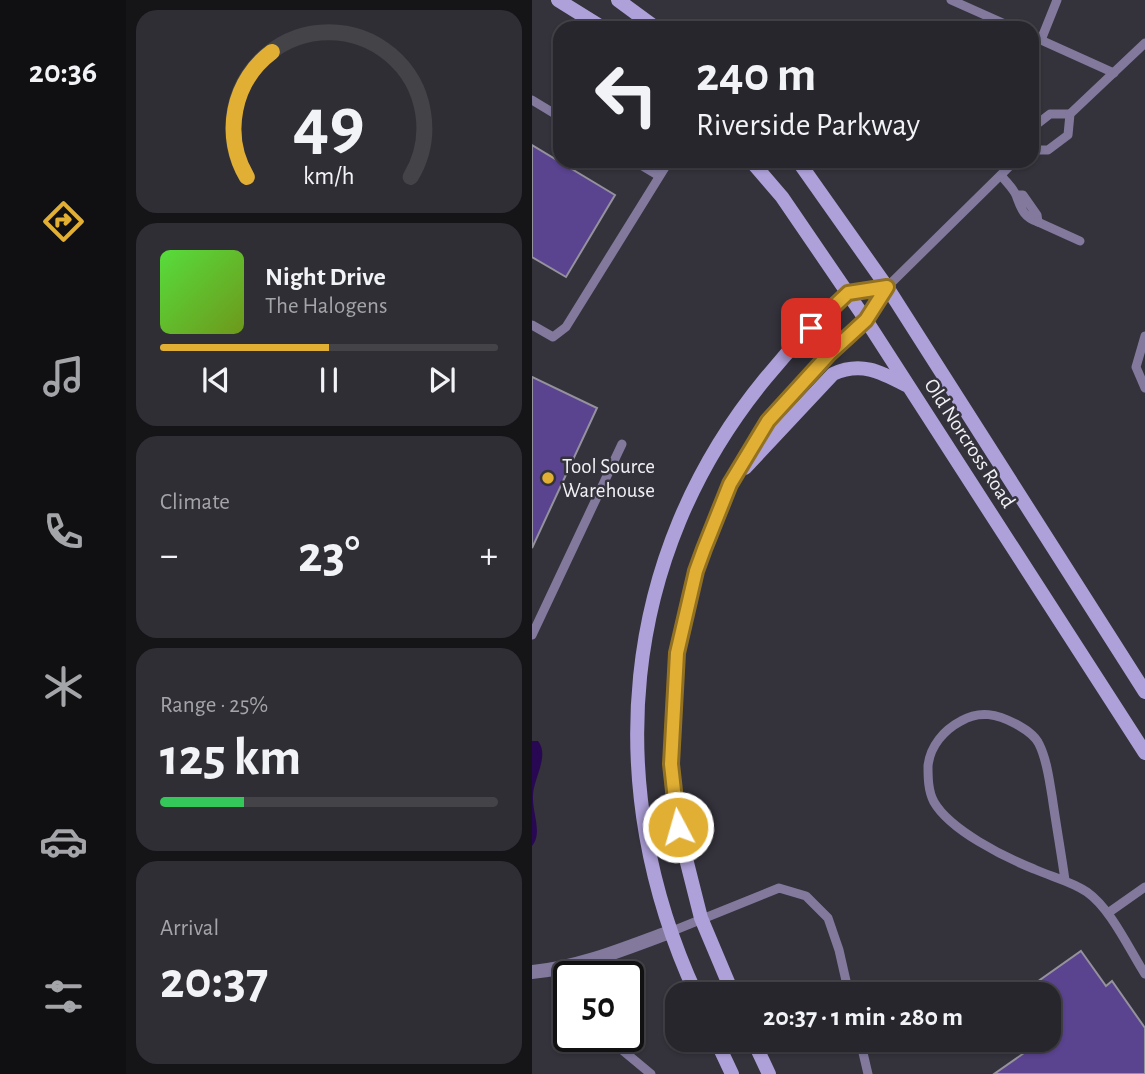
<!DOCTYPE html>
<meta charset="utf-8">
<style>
body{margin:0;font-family:"Alegreya Sans",sans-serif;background:#2f2e34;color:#f1f3f6;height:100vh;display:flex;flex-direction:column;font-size:26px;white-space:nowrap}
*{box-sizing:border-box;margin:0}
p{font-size:23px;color:#a4a5a9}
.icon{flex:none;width:38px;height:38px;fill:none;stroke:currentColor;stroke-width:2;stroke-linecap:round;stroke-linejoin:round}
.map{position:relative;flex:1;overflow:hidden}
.drawer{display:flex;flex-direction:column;gap:10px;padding:10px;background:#151518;width:406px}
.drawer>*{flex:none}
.top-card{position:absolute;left:21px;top:21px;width:486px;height:147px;border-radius:21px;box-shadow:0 2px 5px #0004,0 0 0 2px #434348;background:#27262c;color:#f1f3f6;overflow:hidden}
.speed{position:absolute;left:21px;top:961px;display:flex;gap:14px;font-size:35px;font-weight:700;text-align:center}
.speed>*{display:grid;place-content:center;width:91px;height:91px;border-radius:50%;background:#27262c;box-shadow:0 2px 5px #0004,0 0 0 2px #434348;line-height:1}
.speed .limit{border:4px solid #111;border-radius:10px;background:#fff;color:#111}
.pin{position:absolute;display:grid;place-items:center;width:60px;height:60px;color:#fff;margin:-30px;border-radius:14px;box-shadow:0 4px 10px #0006}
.me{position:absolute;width:77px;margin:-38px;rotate:354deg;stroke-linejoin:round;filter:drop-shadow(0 0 5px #0008)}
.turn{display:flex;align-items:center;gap:24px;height:147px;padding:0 28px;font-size:32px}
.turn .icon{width:91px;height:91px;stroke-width:2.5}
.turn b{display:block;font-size:49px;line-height:60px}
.big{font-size:52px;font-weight:700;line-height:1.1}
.drawer .tile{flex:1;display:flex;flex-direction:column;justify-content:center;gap:10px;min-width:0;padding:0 24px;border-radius:21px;background:#2f2e34}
.drawer .dial{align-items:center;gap:0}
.dial svg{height:182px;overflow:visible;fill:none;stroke:#434348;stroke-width:7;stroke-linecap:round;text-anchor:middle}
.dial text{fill:#f1f3f6;stroke:none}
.song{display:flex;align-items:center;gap:21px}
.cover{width:84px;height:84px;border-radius:10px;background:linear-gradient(135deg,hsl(110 70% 55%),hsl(80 70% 35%))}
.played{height:7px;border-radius:4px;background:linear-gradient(90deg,#e1af34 50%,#434348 50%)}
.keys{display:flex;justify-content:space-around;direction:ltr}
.heat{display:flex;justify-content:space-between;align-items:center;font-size:38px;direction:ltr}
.charge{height:10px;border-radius:5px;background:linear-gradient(90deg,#34c759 25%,#434348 0)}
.trip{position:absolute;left:133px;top:982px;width:396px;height:70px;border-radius:21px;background:#27262c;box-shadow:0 2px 5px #0004,0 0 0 2px #434348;font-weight:700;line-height:70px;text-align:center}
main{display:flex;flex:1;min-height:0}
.dock{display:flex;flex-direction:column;width:126px;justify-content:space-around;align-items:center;background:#100f12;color:#a4a5a9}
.dock .icon{width:49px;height:49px}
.dock .active{color:#e1af34}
.dock b{font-size:32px;color:#f1f3f6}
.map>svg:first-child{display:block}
.water{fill:#290853}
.building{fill:#5a438f;stroke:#94929d;stroke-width:2}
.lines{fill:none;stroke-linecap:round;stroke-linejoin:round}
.lane{stroke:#82799d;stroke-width:9}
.street{stroke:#82799d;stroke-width:14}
.secondary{stroke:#aea0d9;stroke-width:14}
.route-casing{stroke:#927222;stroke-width:18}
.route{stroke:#e1af34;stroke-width:12}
.poi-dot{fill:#e1af34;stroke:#34323b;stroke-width:2.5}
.labels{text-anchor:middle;stroke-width:5;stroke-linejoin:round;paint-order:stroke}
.street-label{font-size:21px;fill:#f1f0f5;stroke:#34323b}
.poi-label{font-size:21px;fill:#f1f0f5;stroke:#34323b;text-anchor:start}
</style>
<main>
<nav class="dock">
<b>20:36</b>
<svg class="icon active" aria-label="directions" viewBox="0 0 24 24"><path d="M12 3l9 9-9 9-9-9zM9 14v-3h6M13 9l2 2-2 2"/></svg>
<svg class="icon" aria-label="music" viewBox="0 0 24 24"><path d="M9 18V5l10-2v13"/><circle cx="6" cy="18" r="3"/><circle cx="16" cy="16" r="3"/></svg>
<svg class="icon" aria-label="phone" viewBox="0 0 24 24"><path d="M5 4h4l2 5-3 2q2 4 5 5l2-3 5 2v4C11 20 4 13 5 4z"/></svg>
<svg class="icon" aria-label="climate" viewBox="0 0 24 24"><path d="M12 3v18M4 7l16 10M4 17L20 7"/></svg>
<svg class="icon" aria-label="car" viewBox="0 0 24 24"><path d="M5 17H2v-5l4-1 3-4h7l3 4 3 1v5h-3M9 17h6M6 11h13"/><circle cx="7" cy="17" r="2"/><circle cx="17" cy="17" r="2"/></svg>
<svg class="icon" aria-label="filters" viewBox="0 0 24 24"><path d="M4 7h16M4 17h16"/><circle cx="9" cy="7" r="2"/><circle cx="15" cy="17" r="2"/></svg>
</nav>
<section class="drawer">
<div class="tile dial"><svg viewBox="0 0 100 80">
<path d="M14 69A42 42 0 1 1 86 69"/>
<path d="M14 69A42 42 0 0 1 25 14" stroke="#e1af34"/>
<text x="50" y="56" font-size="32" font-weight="700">49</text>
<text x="50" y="72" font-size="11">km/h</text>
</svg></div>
<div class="tile">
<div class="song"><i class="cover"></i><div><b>Night Drive</b><p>The Halogens</p></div></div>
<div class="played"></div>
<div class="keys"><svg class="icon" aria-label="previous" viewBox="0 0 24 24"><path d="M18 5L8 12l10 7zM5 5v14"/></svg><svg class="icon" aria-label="pause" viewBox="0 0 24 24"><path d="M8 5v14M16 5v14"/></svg><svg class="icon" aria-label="next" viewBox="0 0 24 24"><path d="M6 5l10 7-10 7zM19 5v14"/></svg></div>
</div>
<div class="tile"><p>Climate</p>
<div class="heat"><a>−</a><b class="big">23°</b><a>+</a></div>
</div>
<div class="tile"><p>Range · 25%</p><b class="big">125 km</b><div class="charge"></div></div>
<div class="tile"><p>Arrival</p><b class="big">20:37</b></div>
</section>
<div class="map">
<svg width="613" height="1074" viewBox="0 0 613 1074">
<rect width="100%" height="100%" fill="#34323b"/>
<path class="water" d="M0 741H6C18 756 1 779 1 796 0 812 11 833 0 846Z"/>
<g class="building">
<path d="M0 145 83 195 34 277 0 257Z"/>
<path d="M0 377 65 408 0 548Z"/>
<path d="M549 951 574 986 580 981 613 1028V1074H462L492 1053 483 1040H516V994H488Z"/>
</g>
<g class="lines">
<g class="lane">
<path d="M419 0 482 28"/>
<path d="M500 36 582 73"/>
<path d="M509 40 525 0"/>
<path d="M0 100 28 117"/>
<path d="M500 128 518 114H538"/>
<path d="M500 150H516L536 135 538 114 613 43"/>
<path d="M102 161 127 176"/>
<path d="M469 175C473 181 481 188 484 195 489 208 491 217 506 222L505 215 491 195H484"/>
<path d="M506 222 548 241"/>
<path d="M355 287 483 161"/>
<path d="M0 325 21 337 34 327 137 161"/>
<path d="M613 336 604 367 613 388"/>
<path d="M0 635 90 444"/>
<path d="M533 880C529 852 524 824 520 796 517 779 515 760 507 744 503 735 493 729 484 724 465 714 448 710 429 721 412 730 398 746 396 766 396 777 396 791 402 802 418 830 472 857 502 869 520 877 539 881 555 892 579 909 597 949 613 974"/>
<path d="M576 913 613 887"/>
<path d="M138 932 247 888 274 896 296 918 307 950 317 994"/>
<path d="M50 962 55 976"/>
<path d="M79 1036 89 1049 119 1074"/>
<path d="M328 1040 336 1074"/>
</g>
<path class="street" d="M0 972C47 968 94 948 138 932"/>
<g class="secondary">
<path d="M26 0 71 28"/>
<path d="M86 0 124 28"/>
<path d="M219 161 250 197 334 320 613 753"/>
<path d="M266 161 355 287 613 692"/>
<path d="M213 468 301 374C329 361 349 372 374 385"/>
<path d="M164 994C69 788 87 557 233 379 247 362 301 299 318 293 330 289 344 289 355 287"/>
<path d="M201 994 169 918 146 827 139 764 145 653 164 571 198 484 236 421 298 353 334 320 355 287"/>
<path d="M184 1040 200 1074"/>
<path d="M221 1040 237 1074"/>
</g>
</g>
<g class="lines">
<defs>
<path id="route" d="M146 827 139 764 145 653 164 571 172 549 198 484 236 421 298 353 334 320 355 287 316 293 279 328"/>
</defs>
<use href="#route" class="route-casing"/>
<use href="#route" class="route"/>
</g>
<circle class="poi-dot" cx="16" cy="478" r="7"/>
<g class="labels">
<g class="street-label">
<text transform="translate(438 443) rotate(57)" y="7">Old Norcross Road</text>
</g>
<g class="poi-label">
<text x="30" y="473">Tool Source<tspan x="30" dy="24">Warehouse</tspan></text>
</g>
</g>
</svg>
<div class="speed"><div class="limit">50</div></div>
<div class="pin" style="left:279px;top:328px;background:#d93025"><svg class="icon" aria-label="arrive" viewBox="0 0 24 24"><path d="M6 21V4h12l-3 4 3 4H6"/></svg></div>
<svg class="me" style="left:146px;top:827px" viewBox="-20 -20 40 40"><circle r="17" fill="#e1af34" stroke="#fff" stroke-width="3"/><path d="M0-11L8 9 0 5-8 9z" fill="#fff"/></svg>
<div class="trip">20:37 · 1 min · 280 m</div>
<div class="top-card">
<div class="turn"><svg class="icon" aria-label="left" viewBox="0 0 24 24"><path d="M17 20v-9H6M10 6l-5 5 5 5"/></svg><div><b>240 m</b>Riverside Parkway</div></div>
</div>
</div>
</main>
